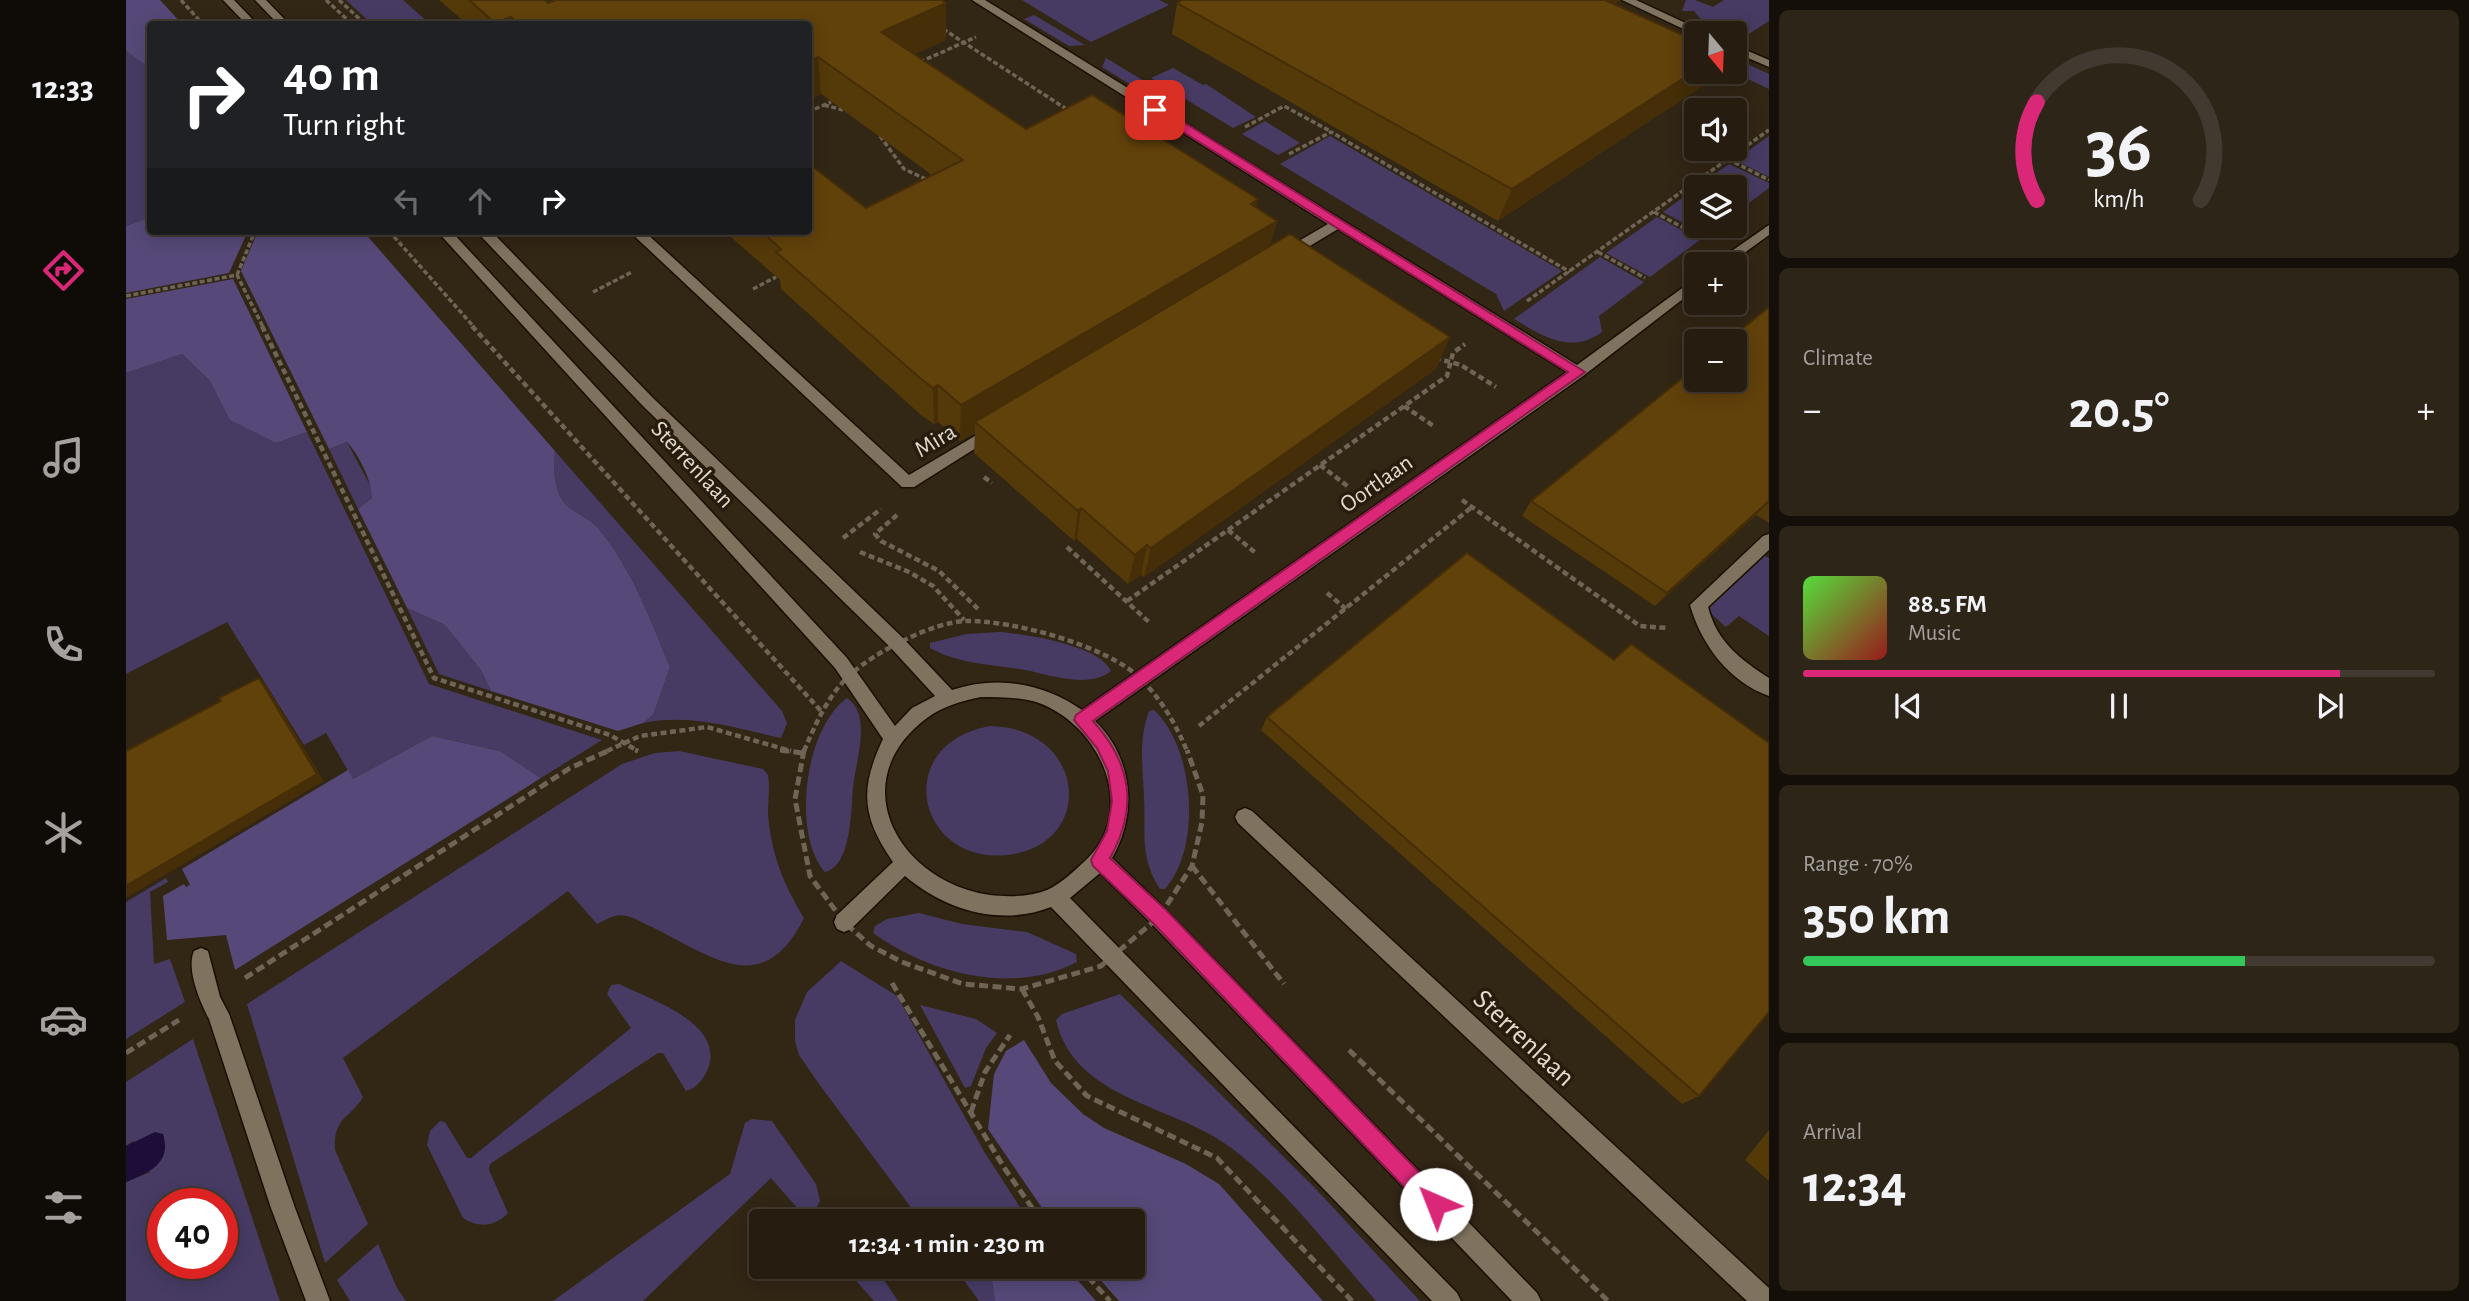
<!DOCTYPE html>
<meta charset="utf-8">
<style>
body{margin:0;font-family:"Alegreya Sans",sans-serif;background:#2e2519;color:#f1f3f6;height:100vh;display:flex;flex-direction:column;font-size:26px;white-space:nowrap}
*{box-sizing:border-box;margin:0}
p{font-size:23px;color:#a4a19f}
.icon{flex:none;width:38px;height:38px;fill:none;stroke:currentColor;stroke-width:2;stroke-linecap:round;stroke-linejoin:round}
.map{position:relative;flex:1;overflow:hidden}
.panel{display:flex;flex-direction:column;gap:10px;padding:10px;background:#150f09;width:700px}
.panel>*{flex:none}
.hud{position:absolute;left:21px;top:21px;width:665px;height:214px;border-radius:7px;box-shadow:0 4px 18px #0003,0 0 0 2px #423a30;background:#202124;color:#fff;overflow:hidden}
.needle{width:46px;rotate:161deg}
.fabs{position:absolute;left:1558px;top:21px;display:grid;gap:14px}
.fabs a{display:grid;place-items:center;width:63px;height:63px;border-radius:7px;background:#261c10;box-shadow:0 4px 18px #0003,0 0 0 2px #423a30;font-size:35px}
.speed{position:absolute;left:21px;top:1188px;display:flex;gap:14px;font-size:35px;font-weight:700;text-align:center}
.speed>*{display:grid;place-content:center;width:91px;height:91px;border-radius:50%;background:#261c10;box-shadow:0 4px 18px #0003,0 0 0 2px #423a30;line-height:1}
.speed .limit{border:10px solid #d22;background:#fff;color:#111}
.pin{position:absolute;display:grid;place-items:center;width:60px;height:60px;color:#fff;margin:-30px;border-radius:14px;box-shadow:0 4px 10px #0006}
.me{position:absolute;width:77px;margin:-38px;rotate:316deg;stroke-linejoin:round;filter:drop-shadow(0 0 5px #0008)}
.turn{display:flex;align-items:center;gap:24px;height:147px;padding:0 21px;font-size:32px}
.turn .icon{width:91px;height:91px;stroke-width:2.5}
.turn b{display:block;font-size:49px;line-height:60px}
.lanes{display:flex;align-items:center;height:66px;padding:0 21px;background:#0003;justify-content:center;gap:35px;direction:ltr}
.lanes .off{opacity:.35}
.big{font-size:52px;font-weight:600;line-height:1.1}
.panel .widget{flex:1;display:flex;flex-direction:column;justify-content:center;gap:10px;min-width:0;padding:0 24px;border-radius:10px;background:#2e2519}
.panel .dial{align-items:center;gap:0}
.dial svg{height:182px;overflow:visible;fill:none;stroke:#423a30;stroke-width:7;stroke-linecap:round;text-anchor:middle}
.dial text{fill:#f1f3f6;stroke:none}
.song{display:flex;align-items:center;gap:21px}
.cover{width:84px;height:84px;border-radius:10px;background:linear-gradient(135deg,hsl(110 70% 55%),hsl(0 70% 35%))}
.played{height:7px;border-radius:4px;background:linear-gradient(90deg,#db2777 85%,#423a30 85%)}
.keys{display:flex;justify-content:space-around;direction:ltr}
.heat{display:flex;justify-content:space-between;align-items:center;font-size:38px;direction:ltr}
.charge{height:10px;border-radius:5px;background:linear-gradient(90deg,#34c759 70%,#423a30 0)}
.trip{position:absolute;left:623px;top:1209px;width:396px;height:70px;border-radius:7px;background:#261c10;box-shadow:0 4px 18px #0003,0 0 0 2px #423a30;font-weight:600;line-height:70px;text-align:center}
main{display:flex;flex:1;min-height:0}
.menu{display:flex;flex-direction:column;width:126px;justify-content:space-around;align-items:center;background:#0f0b06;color:#a4a19f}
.menu .icon{width:49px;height:49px}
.menu .selected{color:#db2777}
.menu b{font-size:32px;color:#f1f3f6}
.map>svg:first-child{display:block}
.green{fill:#473b64;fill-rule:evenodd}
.forest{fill:#564979}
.water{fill:#1d0d38}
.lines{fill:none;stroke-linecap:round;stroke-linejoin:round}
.minor-casing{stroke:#1a0f02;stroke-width:3}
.path-far2{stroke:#6f6556;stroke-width:3.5;stroke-dasharray:5 2.5;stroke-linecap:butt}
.path-far1{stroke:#6f6556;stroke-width:4.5;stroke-dasharray:6 3.5;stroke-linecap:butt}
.path{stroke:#6f6556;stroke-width:5;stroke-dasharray:9 4.5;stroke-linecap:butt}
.minor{fill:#7f725e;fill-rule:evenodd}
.wall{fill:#543909}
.shaded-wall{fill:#452e08}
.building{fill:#62420b;stroke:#452e08;stroke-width:2}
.route{fill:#db2777;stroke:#8e194d;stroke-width:2}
.labels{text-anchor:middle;stroke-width:7;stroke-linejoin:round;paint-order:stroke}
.street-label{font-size:24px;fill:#e2dad0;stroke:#281d0c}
.near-street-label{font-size:28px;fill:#e2dad0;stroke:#281d0c}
</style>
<main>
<nav class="menu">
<b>12:33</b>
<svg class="icon selected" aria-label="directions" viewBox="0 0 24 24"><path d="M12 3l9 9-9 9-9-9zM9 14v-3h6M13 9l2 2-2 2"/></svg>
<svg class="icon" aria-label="music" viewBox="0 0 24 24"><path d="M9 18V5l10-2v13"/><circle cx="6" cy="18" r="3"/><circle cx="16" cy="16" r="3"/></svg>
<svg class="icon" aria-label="phone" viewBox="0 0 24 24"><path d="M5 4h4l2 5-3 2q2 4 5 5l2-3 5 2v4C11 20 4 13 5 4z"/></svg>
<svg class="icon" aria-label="climate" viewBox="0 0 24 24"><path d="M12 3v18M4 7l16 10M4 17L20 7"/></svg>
<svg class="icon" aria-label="car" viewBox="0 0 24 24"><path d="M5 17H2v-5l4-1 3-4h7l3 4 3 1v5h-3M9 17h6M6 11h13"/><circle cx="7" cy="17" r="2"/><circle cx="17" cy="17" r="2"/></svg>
<svg class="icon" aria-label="filters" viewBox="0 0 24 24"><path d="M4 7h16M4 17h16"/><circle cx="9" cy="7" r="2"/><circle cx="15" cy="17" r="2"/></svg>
</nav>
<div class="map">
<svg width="1643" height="1301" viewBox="0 0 1643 1301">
<rect width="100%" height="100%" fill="#322615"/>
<g class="green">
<path d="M220 0H277L304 24H246Z"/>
<path d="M896 0H1033L1043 5 965 42Z"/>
<path d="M1560 0H1569L1587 7 1598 0H1643V21L1615 39 1577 22 1568 11H1556Z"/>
<path d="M908 15 959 45 943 46 898 19Z"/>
<path d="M0 51 16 63H24V217L0 226Z"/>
<path d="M980 58 1023 84 1013 90 976 67Z"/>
<path d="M1608 58 1643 74V89L1607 72Z"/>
<path d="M1047 68 1077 85 1080 84 1130 117 1107 128 1025 78Z"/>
<path d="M1139 121 1174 143 1152 155 1116 134Z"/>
<path d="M1204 136 1436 271 1378 311 1370 294 1154 164Z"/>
<path d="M1643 136V177L1609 160Z"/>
<path d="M1603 164 1643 183V188L1608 214V187H1571Z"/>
<path d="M1570 188V226H1593L1580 235 1537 212Z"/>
<path d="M1531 217 1574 240 1524 277 1480 253Z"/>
<path d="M1474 257 1518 282 1473 316 1476 332C1445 355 1417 336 1388 319Z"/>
<path d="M56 354 84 381 105 420 150 443 181 432 303 684 476 740 415 778 374 751 306 736 227 779 200 733 178 745 101 622 0 674V373Z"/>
<path d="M221 442 246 489V498L232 509 203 449Z"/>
<path d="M429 451 656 711 661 723 655 738C609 728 564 713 517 723L527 715 544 667C524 619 506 569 472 528 462 516 442 512 435 498 427 482 428 468 429 451Z"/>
<path d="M1639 556 1643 558V636L1613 616 1600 627 1581 610Z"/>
<path d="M281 608 319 625 355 670 365 691 313 674Z"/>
<path d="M873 632C899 634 973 645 985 671 962 689 925 675 899 670 866 664 835 665 804 648V643L841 634Z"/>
<path d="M721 698C747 716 729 762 727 788 725 808 726 866 699 872 665 833 679 728 721 698Z"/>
<path d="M1028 710C1069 748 1076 848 1039 889H1034C1013 856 1020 833 1018 798 1017 767 1012 742 1023 711Z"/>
<path d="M864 726C961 728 971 845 881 855 791 865 764 744 864 726Z"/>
<path d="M553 751 637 769 642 775C644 788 642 801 642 814 645 854 658 885 678 918 637 1000 587 957 526 927 518 924 510 918 501 916 490 913 481 919 471 924L442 891 217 1058 237 1097C224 1119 207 1117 209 1150L242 1224 199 1263 121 1004 496 764 529 753Z"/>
<path d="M40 878 42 882 24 892 28 964 44 959 59 1002 0 1039V902Z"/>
<path d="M793 913 836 924 901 932 950 954 951 962C886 996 803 973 747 933L749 926 761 919Z"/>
<path d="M715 961 771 996 859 1153 903 1221 885 1218 876 1222 795 1221 693 1084 673 1055 669 1041V1020L681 992Z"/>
<path d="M493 984C525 1000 599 1023 582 1069 578 1078 570 1089 560 1091L537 1053H532L364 1164 363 1170 382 1213C369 1227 352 1228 337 1218L301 1145 304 1131 314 1121 319 1122 341 1158H345L505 1028 481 994 485 985Z"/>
<path d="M994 994 1188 1187 1294 1301H1250C1204 1249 1159 1188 1104 1147 1048 1105 948 1100 930 1020L936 1014Z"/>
<path d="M794 1005 850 1019 871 1033 860 1048 845 1086 839 1088Z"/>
<path d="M67 1039 152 1296 154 1301H0V1182L24 1172 7 1141 0 1146V1082ZM37 1204H96V1264H37Z"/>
<path d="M626 1119 646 1121 690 1184 694 1201 687 1214 680 1218 645 1178 517 1301H427L604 1174 619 1123Z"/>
<path d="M252 1244 271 1288 280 1301H224L211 1280Z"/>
<path d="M725 1267H749L772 1301H748L725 1275Z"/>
<path d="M828 1267H864L869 1301H853Z"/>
</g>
<g class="forest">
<path d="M0 0H34L56 24H24V63H16L0 51Z"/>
<path d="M24 217V231H122L103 273 0 293V226Z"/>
<path d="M132 231H237L429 451C428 468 427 482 435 498 442 512 462 516 472 528 506 569 524 619 544 667L527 715 517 723 492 731 365 691 355 670 319 625 281 608 232 509 246 498C246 481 233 455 221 442L203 449 115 271Z"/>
<path d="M107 279 181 432 150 443 104 420 84 381 56 354 0 373V299Z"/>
<path d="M306 736 374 751 415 778 109 970 100 935 41 940 37 896 58 884 60 887 64 885 56 869 222 770 227 779Z"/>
<path d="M898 1040 925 1083 957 1114 978 1128 1060 1164 1093 1184 1197 1301H993L963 1267H1006V1222L925 1221 862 1129 868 1074 880 1051Z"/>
<path d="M864 1267H940L970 1301H869Z"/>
</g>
<path class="water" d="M29 1132 37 1134C46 1163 24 1172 0 1182V1146Z"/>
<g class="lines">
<defs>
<g id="minor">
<path d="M97 0H108L131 24H120Z"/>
<path d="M129 0H140L163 24H152Z"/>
<path d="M846 0H859L1451 365 1570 278V289L1457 376 969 721C1007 758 1012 813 986 858L1040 910 1411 1293 1415 1301H1386L1026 924 974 873 944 898 1331 1293 1335 1301H1306L925 907C874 927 819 910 779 876L725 929 718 932 711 929 708 922 711 915 767 862C735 816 734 788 757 739L709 668 311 231H325L721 658 769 726 786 708 809 696 764 647 517 406 350 231H365L527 398 776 637 826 690C871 675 917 683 956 710L1441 372 1212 229 1164 258H1154V252L1202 224ZM855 697C874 697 895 697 913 703 975 726 1013 811 959 861 948 871 935 884 921 890 904 897 882 897 864 895 772 882 716 781 801 718 817 706 836 701 855 697Z"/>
<path d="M1496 0H1510L1581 33 1570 35Z"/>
<path d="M1608 45 1643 60V67L1608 52Z"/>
<path d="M1643 225V235L1603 264H1587Z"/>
<path d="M503 231H518L783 475 864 427H874L877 431 788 487H776Z"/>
<path d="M1643 534V550L1582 607C1591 642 1614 659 1643 678V696C1603 682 1575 644 1564 605L1637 536Z"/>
<path d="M1119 808 1126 811 1643 1288V1301H1621L1112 823 1109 817 1112 811Z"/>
<path d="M75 948 82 951 94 997 103 1014 169 1208 204 1301H180L145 1208 83 1019C74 1002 60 969 68 951Z"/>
</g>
</defs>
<use href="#minor" class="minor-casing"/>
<g class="path-far2">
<path d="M55 0 73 20"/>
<path d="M200 0 226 24"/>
<path d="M213 0 239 24"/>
<path d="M817 29 945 112"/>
<path d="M794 62 850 37"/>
<path d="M698 105 717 110"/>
<path d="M682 112 705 102"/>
<path d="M1119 127 1158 106 1204 131"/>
<path d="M754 136 778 169 804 181"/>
<path d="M1163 154 1205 132 1444 272"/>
<path d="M1602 159 1643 180"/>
<path d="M1528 212 1573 236"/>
<path d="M263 231 348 327"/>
<path d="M1472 252 1519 278"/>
<path d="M111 275 129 231"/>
<path d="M627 289 650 277"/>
<path d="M467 292 506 272"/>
<path d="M0 296 111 275 137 327"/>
<path d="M1401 301 1643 130"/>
</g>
<g class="path-far1">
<path d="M136 326 308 678 484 735 512 751"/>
<path d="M346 326 695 711"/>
<path d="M1309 358 1335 365 1370 387"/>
<path d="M1278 406 1309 427"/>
<path d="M1194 465 1224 488"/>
<path d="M858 477 866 483"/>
<path d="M1336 500 1514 626 1542 628"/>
<path d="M771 515 749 534 755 541 813 571 852 609"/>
<path d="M1102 530 1131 554"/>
<path d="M717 538 755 509"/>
<path d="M941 547 1025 624"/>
<path d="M734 552 783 572 807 586 838 620"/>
<path d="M1201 593 1220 609"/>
<path d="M1001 601 1321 376 1327 353 1339 344"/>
<path d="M1073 726 1346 507"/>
<path d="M481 751 514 736 581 727 665 751"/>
<path d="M678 751C690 723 702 695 725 674 749 652 807 622 840 621 887 620 982 646 1015 679 1035 699 1051 726 1061 751"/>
</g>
<g class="path">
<path d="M509 750 512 751"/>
<path d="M654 750 677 753"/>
<path d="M678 750 669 799 684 876 718 922 745 946 776 962 837 984 896 989 975 966 1033 917 1066 866 1076 822 1077 795 1061 750"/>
<path d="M1066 866 1158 984"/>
<path d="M119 978 444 768 484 750"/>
<path d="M766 983 879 1169 916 1222"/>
<path d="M896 989 912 1017 929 1061 961 1096 1091 1158 1226 1301"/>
<path d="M1223 1050 1482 1301"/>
<path d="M0 1053 53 1020"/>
<path d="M845 1112 859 1072 884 1035"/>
<path d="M953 1267 984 1301"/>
</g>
<use href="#minor" class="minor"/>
</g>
<g class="wall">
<path d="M313 0H419L422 3 430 0H816L820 3V40L789 54 900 129 966 95 1132 199 1130 207 1151 221 1144 246 1164 234 1324 337 1310 369 1018 577 1015 575 1002 584 951 539 948 541 848 453 849 433 834 441 812 422 808 424 795 415 655 289 654 280 598 231H682V163L740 208 806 175 695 94 682 100V24H341Z"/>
<path d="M1056 0H1495L1488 4 1578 85 1372 221 1046 34 1051 3Z"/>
<path d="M1643 307V523L1630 515 1529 606 1396 516 1405 501Z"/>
<path d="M1141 717 1573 1096 1556 1104 1135 730Z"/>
<path d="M1643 1130V1181L1619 1160Z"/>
</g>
<g class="shaded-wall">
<path d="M1465 0H1495L1453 26Z"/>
<path d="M820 3V40L757 69 755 32Z"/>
<path d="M385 17 388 24H370L369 23Z"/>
<path d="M692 57 695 94 682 100V61Z"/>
<path d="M1570 70V72H1586L1578 85 1372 221 1386 189Z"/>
<path d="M1132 199 1122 237 1151 221 1141 258 849 422V433L834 441 835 405Z"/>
<path d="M1324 337 1310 369 1018 577 1025 548Z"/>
<path d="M812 385V422L808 424 807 388Z"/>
<path d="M1643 500 1630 515 1529 606 1541 593Z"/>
<path d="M955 508 951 539 948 541 952 511Z"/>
<path d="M1021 545 1015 575 1002 584 1009 555Z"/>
<path d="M133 678 140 685 198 781 0 898V886Z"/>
</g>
<g class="building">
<path d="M343 0H419L422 3 430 0H816L820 3 755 32 900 129 966 95 1132 199 1125 204 1151 221 835 405 812 385 807 388 794 378 650 252 655 249 635 231H682V163L740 208 837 160 692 57 682 61V24H393L385 17 369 23Z"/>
<path d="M1056 0H1479L1570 41V70L1386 189 1051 3Z"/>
<path d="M1164 234 1324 337 1025 548 1021 545 1009 555 955 508 952 511 849 422Z"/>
<path d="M1643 307V501L1541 593 1405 501 1570 367V380H1608V341H1601Z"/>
<path d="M1341 553 1488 660 1505 644 1643 743V1012L1573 1096 1141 717Z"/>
<path d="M133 678 191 774 0 886V751L95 701 93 698Z"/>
</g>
<path class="route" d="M1025 107H1033L1459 372 967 721C1006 764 1012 808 984 858L1040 910 1317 1197 1320 1204 1317 1212 1310 1215 1302 1212 1027 923 967 866 965 860 981 831 986 801 982 771 971 748 948 720 950 715 1442 372 1025 112Z"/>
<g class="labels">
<g class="street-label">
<text transform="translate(809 440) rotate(-31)" y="8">Mira</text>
<text transform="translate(567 464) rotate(47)" y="8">Sterrenlaan</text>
<text transform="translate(1250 483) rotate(-35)" y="8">Oortlaan</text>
</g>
<g class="near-street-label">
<text transform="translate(1399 1037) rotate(43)" y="10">Sterrenlaan</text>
</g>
</g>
</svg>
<div class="fabs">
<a><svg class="needle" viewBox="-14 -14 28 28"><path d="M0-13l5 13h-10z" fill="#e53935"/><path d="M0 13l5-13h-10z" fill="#a4a19f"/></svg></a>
<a><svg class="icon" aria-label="sound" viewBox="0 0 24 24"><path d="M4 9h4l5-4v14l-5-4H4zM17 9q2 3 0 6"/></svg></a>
<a><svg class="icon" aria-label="layers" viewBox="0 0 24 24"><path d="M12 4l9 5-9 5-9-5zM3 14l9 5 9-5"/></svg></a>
<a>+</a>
<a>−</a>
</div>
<div class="speed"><div class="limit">40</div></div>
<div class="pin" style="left:1029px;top:110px;background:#d93025"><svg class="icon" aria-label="arrive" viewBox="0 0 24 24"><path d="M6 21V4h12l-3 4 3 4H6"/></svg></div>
<svg class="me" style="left:1310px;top:1204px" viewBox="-20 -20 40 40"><circle r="19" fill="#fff"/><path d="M0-13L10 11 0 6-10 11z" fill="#db2777"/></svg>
<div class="trip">12:34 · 1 min · 230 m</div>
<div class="hud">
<div class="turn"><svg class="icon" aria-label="right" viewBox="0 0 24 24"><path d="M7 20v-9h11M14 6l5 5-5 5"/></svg><div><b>40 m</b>Turn right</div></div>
<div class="lanes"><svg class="icon off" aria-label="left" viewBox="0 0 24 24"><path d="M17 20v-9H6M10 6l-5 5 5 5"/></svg><svg class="icon off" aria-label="ahead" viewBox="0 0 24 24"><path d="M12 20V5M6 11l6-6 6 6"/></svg><svg class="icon" aria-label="right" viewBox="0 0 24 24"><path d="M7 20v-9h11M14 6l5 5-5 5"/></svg></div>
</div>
</div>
<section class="panel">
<div class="widget dial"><svg viewBox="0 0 100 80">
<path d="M14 69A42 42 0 1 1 86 69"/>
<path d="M14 69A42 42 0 0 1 14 26" stroke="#db2777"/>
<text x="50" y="56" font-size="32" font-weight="700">36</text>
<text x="50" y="72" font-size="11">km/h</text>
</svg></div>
<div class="widget"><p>Climate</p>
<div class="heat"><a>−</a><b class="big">20.5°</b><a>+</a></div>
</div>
<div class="widget">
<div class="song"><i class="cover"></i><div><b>88.5 FM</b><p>Music</p></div></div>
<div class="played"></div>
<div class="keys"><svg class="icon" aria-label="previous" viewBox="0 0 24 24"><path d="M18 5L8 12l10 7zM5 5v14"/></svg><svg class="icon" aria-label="pause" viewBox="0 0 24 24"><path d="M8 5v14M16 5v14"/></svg><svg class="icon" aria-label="next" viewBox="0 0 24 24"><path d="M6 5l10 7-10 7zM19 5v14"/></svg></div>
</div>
<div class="widget"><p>Range · 70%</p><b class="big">350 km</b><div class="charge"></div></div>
<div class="widget"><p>Arrival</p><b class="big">12:34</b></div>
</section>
</main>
